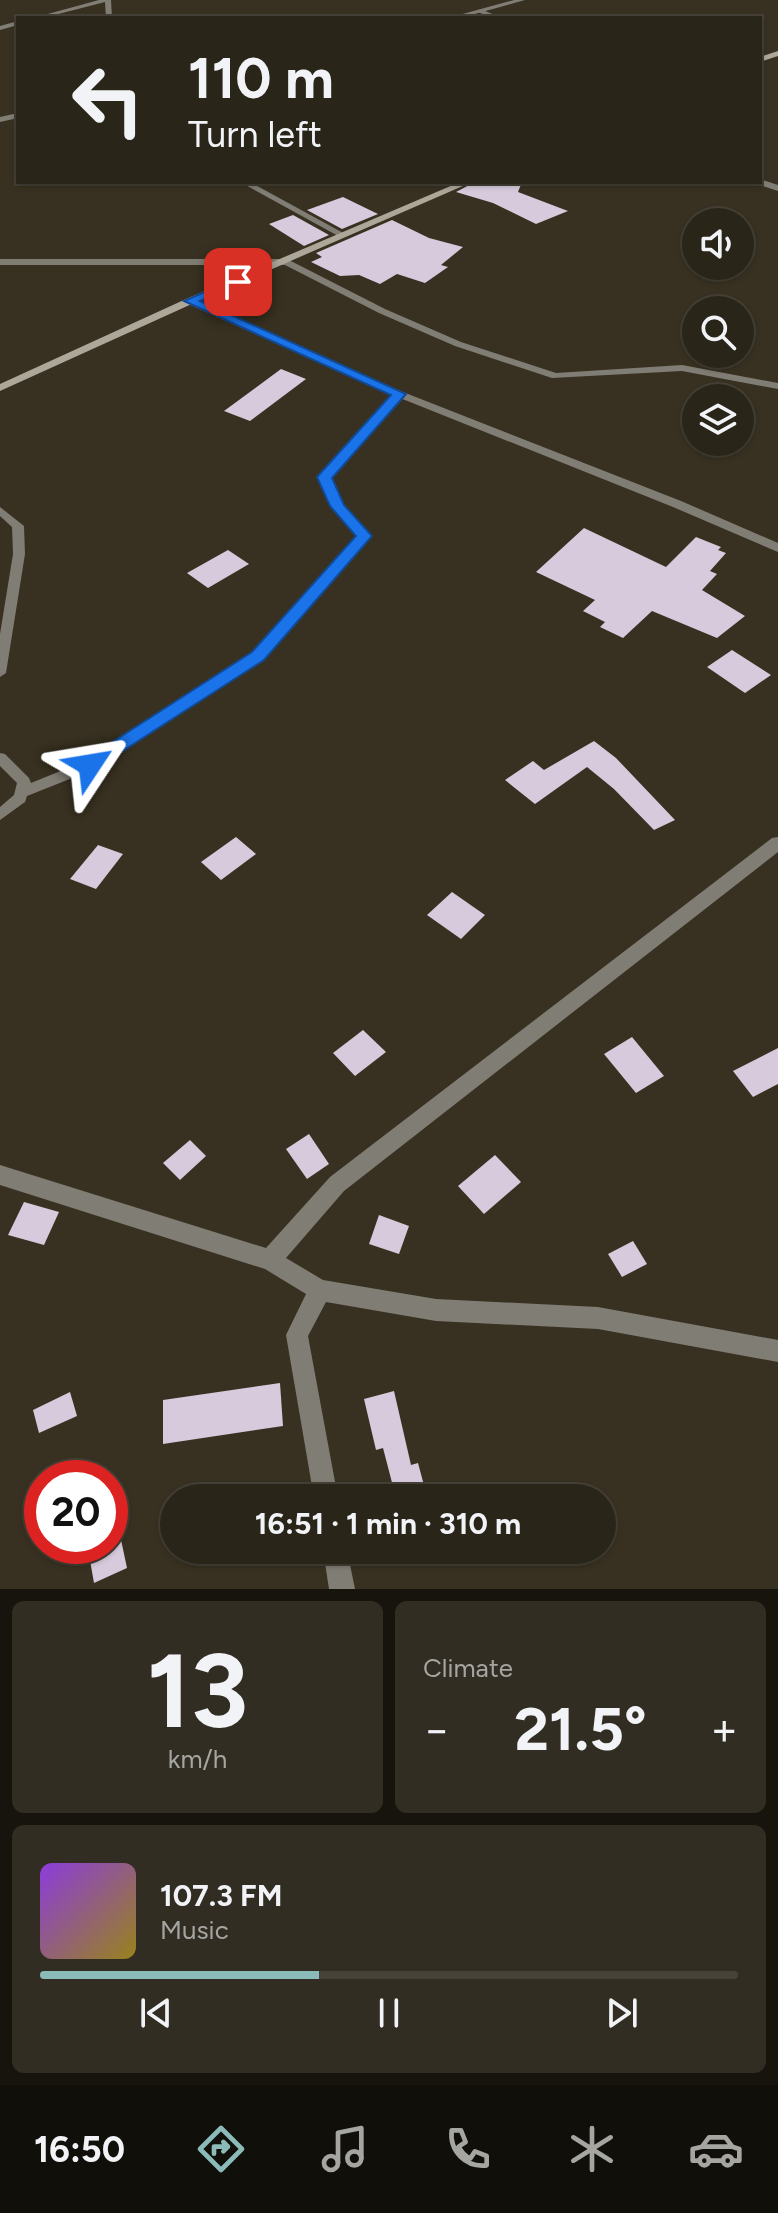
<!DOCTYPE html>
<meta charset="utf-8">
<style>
body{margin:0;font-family:Figtree,sans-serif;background:#322d22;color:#f1f3f6;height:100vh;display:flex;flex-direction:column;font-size:30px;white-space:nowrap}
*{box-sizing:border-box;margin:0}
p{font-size:26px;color:#a5a5a2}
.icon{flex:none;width:44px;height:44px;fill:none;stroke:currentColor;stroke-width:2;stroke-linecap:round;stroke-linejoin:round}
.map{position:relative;height:1589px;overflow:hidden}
.side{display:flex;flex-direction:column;gap:12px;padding:12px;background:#17140e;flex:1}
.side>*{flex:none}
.banner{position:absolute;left:16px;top:16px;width:746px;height:168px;border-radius:0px;box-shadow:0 2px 6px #0004,0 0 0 2px #464238;background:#2a2519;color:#f1f3f6;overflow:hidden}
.tools{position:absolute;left:682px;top:208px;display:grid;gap:16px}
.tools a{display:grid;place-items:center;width:72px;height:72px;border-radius:50%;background:#2a2519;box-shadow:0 2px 6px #0004,0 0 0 2px #464238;font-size:40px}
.speed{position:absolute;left:24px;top:1460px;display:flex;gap:16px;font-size:40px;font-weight:700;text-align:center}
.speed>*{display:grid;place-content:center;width:104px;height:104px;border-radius:50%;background:#2a2519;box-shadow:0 2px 6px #0004,0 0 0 2px #464238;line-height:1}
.speed .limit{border:12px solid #d22;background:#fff;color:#111}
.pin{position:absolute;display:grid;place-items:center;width:68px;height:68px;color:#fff;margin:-34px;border-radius:16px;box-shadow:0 4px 12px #0006}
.me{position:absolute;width:88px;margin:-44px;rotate:57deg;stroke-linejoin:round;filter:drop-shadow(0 0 6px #0008)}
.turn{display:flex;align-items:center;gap:28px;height:168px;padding:0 40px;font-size:36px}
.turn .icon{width:104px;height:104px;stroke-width:2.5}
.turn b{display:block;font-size:56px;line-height:68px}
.big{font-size:60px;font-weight:700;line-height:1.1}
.side .card{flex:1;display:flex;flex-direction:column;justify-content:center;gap:12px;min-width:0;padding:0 28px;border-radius:12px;background:#322d22}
.side .dial{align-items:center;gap:0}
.dial b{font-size:104px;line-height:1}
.song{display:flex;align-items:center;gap:24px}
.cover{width:96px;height:96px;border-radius:12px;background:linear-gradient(135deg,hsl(270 70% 55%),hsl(50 70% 35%))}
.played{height:8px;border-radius:4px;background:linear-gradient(90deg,#8bbbb9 40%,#464238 40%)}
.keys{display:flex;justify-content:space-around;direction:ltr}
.heat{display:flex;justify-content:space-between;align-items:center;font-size:44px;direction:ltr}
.side .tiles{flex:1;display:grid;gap:12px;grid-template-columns:1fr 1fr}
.card:last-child{grid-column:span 2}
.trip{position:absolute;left:160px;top:1484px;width:456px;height:80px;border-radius:40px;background:#2a2519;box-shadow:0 2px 6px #0004,0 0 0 2px #464238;font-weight:700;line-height:80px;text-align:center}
.menu{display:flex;height:128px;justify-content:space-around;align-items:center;background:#110f0a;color:#a5a5a2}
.menu .icon{width:56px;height:56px}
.menu .active{color:#8bbbb9}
.menu b{font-size:36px;color:#f1f3f6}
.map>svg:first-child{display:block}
.building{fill:#d7cadc}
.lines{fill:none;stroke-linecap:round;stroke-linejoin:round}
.service{fill:#807d75;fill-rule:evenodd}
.minor{fill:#807d75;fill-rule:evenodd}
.secondary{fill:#ada79a;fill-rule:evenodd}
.route{fill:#1a73e8;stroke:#114b97;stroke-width:2}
</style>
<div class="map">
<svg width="778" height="1589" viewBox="0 0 778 1589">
<rect width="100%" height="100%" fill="#383121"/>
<g class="building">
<path d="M475 182H522L518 192 568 211 536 224 493 203 456 192Z"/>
<path d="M343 197 378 214 342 229 307 210Z"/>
<path d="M293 215 329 235 304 246 269 224Z"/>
<path d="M392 220 429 238 463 247 441 265 448 267 425 283 397 274 380 284 359 275 340 276 311 262 322 257 316 253Z"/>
<path d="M281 369 306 379 250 421 224 411Z"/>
<path d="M584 528 666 567 696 537 721 547 718 550 726 553 710 571 717 574 702 590 745 616 717 638 652 611 623 638 600 627 605 622 583 611 595 600 536 572Z"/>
<path d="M228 550 249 564 208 588 187 573Z"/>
<path d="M732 650 771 675 745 693 707 667Z"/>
<path d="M594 741 616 758 675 820 654 830 614 789 587 767 535 804 505 780 533 761 544 770Z"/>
<path d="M236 837 256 854 221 880 201 862Z"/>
<path d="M98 845 123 854 96 889 70 879Z"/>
<path d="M452 892 485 915 461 939 427 915Z"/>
<path d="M363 1030 386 1052 355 1076 333 1053Z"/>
<path d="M632 1037 664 1076 636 1093 604 1054Z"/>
<path d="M778 1048V1084L753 1097 733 1071Z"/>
<path d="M309 1134 329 1164 307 1179 286 1149Z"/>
<path d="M190 1140 206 1156 180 1180 163 1163Z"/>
<path d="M495 1155 521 1182 484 1214 458 1186Z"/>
<path d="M24 1202 59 1212 44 1245 8 1235Z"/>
<path d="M379 1215 409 1226 399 1254 369 1244Z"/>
<path d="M633 1241 647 1264 622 1277 608 1254Z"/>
<path d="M280 1383 283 1426 163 1444V1400Z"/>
<path d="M394 1391 411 1465 418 1463 425 1489 400 1498H396L383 1448 376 1450 364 1399Z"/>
<path d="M70 1392 77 1416 39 1433 33 1410Z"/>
<path d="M120 1535 127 1568 94 1583 88 1549 110 1546V1539Z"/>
</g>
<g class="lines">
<g class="service">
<path d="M99 0H111L112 18H106L105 2 43 18H33Z"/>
<path d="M480 9 500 17 501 18H492L478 12Z"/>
<path d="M18 21V25L0 30V26Z"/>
<path d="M240 182H250L347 235 340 237Z"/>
<path d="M0 259H287L385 309 461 342 556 373 682 365 778 383V389L682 371 552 378 455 346 379 313 285 265H0Z"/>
<path d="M399 391 403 392V396L330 477 343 505 370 536 262 659 95 769 27 796 25 802 0 820V807L14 795 17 783 0 766V753L5 754 29 778 31 783 85 761 254 653 358 536 332 506 319 477 395 392Z"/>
<path d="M0 507 24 526 25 554 6 673 0 677V634L13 554 12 527 0 516Z"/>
</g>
<g class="minor">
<path d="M514 0H525L460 18H448Z"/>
<path d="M18 113V118L0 122V117Z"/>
<path d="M760 179 778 185V191L757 184 756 182H760Z"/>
<path d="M190 298 403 392 681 501 778 543V552L673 507 395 396 186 303 185 301Z"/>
<path d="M778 837V852L344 1191 286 1258 323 1280 436 1299 598 1307 778 1340V1362L598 1329 436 1321 326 1302 308 1336 338 1498H314L286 1335 306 1294 265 1269 0 1185V1165L266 1248 330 1177 772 838Z"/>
<path d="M323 1550H347L355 1589H329Z"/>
</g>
<g class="secondary">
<path d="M778 51V56L760 62V57Z"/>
<path d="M460 182H472L194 303 0 391V384L186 299Z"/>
</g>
</g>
<path class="route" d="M234 279 244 282 200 301 406 394 332 478 344 505 372 536 264 660 90 772 83 770V761L252 652 356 536 330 506 317 477 391 395 184 301Z"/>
</svg>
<div class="tools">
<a><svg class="icon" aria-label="sound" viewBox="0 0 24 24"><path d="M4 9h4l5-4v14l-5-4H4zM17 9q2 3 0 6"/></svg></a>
<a><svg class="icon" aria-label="search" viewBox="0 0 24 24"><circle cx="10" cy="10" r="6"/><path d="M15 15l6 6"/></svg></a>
<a><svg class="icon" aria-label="layers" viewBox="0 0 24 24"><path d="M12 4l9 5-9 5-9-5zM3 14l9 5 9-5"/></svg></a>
</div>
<div class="speed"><div class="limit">20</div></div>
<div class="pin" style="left:238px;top:282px;background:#d93025"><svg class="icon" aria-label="arrive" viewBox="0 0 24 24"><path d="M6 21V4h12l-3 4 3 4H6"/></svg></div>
<svg class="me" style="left:90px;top:765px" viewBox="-20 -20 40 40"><path d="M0-17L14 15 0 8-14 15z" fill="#1a73e8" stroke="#fff" stroke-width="4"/></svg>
<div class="trip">16:51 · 1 min · 310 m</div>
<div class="banner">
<div class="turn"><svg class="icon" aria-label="left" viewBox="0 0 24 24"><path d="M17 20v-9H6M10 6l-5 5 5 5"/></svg><div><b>110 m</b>Turn left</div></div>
</div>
</div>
<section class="side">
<div class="tiles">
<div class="card dial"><b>13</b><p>km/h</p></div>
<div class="card"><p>Climate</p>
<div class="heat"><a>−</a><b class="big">21.5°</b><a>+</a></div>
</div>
<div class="card">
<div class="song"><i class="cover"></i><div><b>107.3 FM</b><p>Music</p></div></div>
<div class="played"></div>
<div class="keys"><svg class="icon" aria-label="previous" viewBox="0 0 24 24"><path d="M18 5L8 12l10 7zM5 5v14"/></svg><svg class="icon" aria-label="pause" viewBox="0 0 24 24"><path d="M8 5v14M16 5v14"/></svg><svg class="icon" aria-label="next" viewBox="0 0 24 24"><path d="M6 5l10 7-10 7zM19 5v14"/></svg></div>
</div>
</div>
</section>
<nav class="menu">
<b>16:50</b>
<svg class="icon active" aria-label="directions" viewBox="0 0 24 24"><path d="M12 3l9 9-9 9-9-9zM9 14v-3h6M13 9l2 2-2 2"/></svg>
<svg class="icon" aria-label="music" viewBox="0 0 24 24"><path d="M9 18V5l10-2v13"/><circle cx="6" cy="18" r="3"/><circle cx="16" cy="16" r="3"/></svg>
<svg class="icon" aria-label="phone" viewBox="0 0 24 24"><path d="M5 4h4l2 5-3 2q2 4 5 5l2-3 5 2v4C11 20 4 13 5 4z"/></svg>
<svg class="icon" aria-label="climate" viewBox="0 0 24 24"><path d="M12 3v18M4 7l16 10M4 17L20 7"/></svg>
<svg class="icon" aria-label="car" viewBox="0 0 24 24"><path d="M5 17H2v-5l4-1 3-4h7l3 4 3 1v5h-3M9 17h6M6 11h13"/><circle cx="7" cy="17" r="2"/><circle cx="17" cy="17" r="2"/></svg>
</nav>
